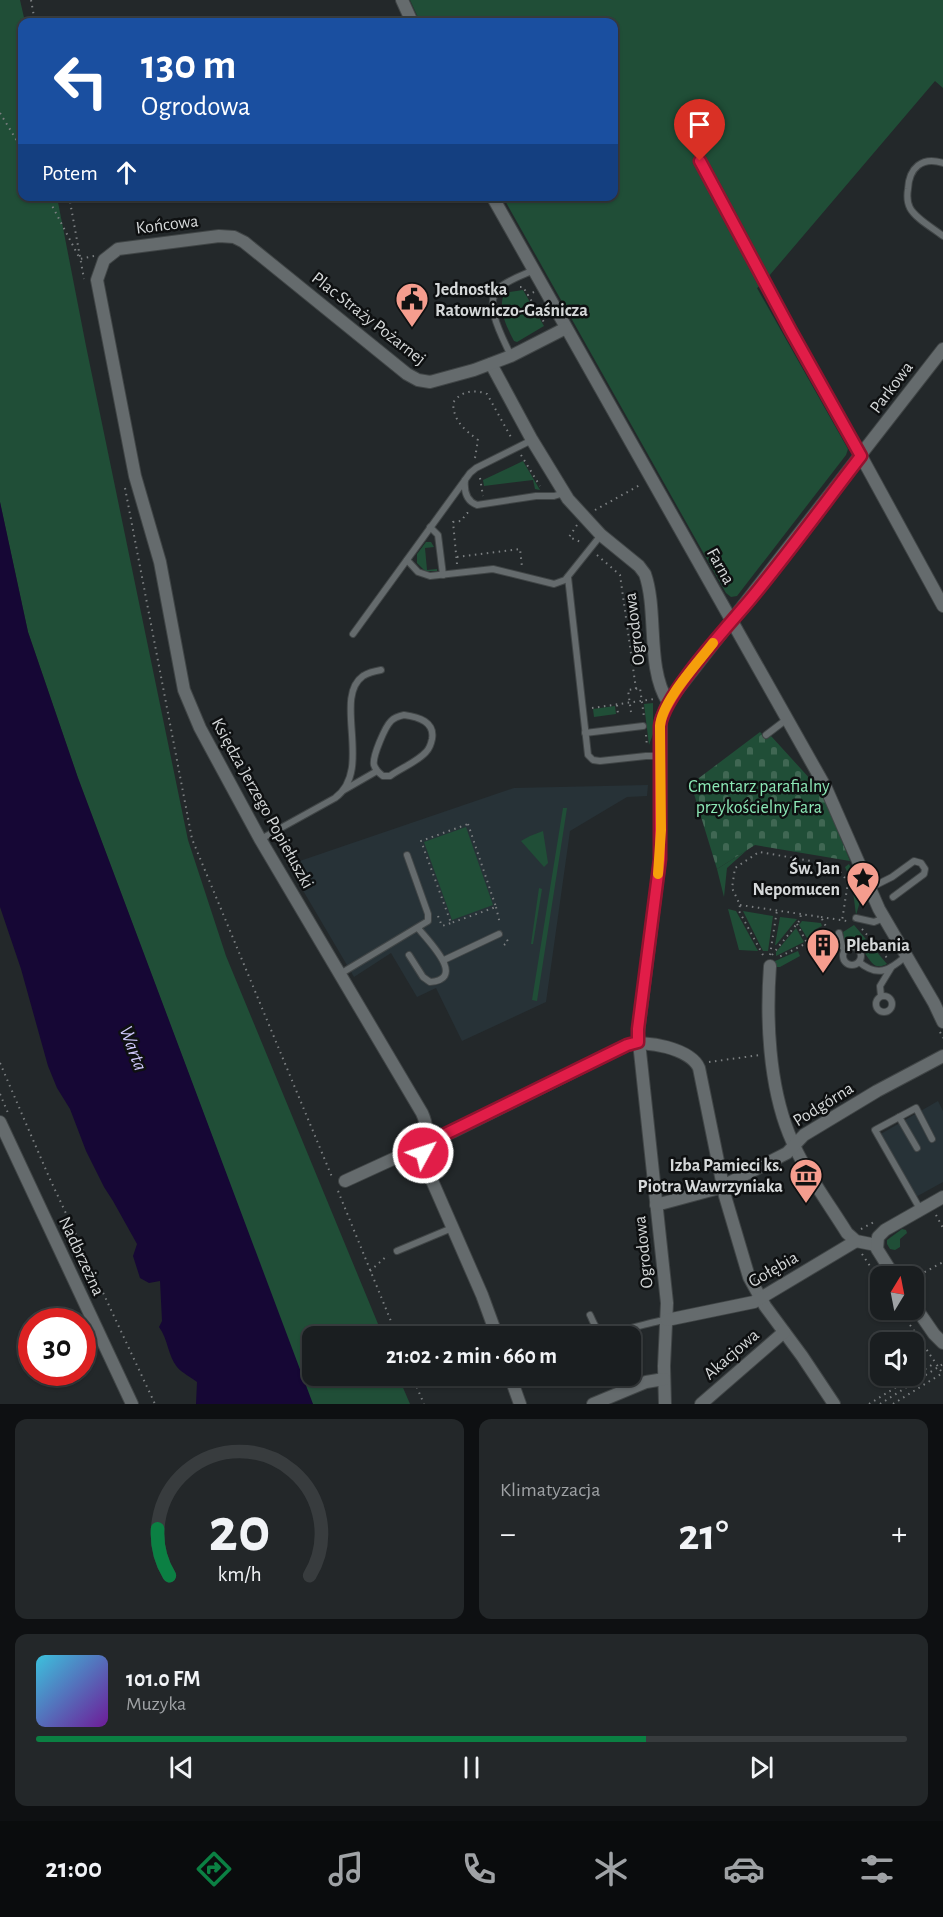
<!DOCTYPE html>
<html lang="pl">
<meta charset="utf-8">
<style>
body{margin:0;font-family:"Alegreya Sans",sans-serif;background:#232729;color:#f1f3f6;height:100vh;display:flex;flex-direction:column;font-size:22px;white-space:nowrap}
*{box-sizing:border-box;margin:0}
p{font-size:20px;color:#9fa2a5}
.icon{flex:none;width:33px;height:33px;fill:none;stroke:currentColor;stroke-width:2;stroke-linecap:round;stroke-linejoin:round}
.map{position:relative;height:1404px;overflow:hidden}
.side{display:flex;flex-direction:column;gap:15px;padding:15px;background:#0e1012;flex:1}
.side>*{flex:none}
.hud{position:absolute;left:18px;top:18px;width:600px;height:183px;border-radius:12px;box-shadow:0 2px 4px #0004,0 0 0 2px #383c3e;background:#1a4fa0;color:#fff;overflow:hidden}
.needle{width:39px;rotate:10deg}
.fabs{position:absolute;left:870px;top:1266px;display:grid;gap:12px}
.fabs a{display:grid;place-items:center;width:54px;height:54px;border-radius:12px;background:#1a1e20;box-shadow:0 2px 4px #0004,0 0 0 2px #383c3e;font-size:30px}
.speed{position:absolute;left:18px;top:1308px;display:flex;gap:12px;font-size:30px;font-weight:700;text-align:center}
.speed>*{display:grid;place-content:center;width:78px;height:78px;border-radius:50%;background:#1a1e20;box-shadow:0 2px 4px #0004,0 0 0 2px #383c3e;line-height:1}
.speed .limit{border:9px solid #d22;background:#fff;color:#111}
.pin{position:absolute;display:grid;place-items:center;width:51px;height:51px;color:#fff;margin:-62px -26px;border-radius:50% 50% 50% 0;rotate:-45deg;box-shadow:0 0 6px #0007}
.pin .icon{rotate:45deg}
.me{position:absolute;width:66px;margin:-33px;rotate:50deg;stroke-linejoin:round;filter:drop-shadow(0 0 4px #0008)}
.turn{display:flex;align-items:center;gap:21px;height:126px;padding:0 24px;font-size:27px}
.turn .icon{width:78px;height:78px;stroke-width:2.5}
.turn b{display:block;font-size:42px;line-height:51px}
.then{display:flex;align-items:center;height:57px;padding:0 24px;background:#0003;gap:12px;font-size:22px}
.big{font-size:45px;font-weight:600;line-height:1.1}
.side .card{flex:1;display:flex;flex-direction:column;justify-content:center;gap:9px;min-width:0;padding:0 21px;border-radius:12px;background:#232729}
.side .dial{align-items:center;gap:0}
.dial svg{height:156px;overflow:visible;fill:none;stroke:#383c3e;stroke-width:7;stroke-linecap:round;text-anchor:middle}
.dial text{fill:#f1f3f6;stroke:none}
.song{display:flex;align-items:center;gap:18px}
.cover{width:72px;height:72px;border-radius:9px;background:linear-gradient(135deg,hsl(190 70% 55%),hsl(280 70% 35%))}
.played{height:6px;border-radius:3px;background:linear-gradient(90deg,#0b8043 70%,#383c3e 70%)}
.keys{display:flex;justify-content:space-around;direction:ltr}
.heat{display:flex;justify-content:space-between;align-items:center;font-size:33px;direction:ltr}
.side .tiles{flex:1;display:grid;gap:15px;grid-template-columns:1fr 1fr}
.card:last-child{grid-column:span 2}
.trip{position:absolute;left:302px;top:1326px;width:339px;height:60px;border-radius:12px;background:#1a1e20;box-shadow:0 2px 4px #0004,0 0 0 2px #383c3e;font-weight:600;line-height:60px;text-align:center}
.tabs{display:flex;height:96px;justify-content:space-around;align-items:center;background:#0a0c0d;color:#9fa2a5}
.tabs .icon{width:42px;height:42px}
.tabs .on{color:#0b8043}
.tabs b{font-size:27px;color:#f1f3f6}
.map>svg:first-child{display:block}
.built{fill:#273237}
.green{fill:#204e37}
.cemetery{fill:url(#cemetery-stones)}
.water{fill:#160735}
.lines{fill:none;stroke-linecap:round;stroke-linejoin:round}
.service-casing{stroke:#404546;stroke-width:8}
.minor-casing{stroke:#404546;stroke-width:14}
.path{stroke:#7b7f81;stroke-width:2;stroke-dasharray:1.5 4.5;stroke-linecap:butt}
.service{stroke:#656b6d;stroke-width:6}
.minor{stroke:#656b6d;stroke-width:12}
.route-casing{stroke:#92132f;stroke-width:15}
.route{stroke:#e11d48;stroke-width:10}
.slow{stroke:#f59e0b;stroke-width:10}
.labels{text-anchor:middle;stroke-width:5;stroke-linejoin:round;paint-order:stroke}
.street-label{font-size:18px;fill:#d5d8d9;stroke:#0e1011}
.poi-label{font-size:18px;font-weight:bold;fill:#d5d8d9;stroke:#0e1011;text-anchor:start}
.park-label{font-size:18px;fill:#8ce8b6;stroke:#0e1011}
.water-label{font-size:20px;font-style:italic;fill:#cdc6f8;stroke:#0e1011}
</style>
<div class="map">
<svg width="943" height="1404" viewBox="0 0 943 1404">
<defs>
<pattern id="cemetery-stones" width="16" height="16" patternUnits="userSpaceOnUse" patternTransform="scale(1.5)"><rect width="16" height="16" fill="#204e37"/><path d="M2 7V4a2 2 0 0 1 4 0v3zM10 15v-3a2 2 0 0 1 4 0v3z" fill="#406753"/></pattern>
</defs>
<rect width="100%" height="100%" fill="#23282a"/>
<g class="built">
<path d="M648 785 647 796 627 797 570 831 546 1002 462 1041 436 988 417 997 391 953 354 977 288 865 514 788Z"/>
<path d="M938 1101 943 1111V1182L914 1198 879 1135Z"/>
</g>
<g class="green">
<path d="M0 0H20L25 22H22V196L57 197 86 346 188 840 226 956 383 1336H312V1376H398L410 1404H313L311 1401 78 778 28 632 0 502Z"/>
<path d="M410 0H943V88L935 81 769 276 770 279 757 288 848 449 846 455 737 596 731 597 726 593 503 197 614 196V22H420Z"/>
<path d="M523 290 544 326 517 342 514 341C506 325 498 310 504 293Z"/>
<path d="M523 461 540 490 535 489 533 480 484 486 483 480Z"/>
<path d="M426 542H431L434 547 425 548 427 570 437 569V571H425L417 563V554Z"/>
<path d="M653 703V734L649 745 644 704Z"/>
<path d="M615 706 616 714 594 717 593 709Z"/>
<path d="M563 808H567L537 1001 532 1000Z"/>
<path d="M466 827 493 905 452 920 424 842Z"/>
<path d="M543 831 548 863 544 867 521 841 530 836Z"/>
<path d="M747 850 727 868 724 897 717 869Z"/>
<path d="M849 864C859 886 865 890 856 915L852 883 845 867Z"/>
<path d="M539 888 542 889 533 944H531Z"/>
<path d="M728 909 736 911 758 951 739 950Z"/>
<path d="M743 911 773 916 768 951H763Z"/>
<path d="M780 917 797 919 776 945H775Z"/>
<path d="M802 921 821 923 822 926 814 930 818 937 809 941 799 925Z"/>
<path d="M854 925 887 964C866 975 872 944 845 943L843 932Z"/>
<path d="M796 928 804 942 776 956V952Z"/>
<path d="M835 936 837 947 826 953 821 944Z"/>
<path d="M798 951 800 956 780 967H774L775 961Z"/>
<path d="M902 1229 906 1230 907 1233 900 1239V1247L895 1250 890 1249 887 1244V1240Z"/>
</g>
<path class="cemetery" d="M760 732 767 739 771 736 822 792 850 861 755 845 717 869 691 784Z"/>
<path class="water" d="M0 502 28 632 78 778 313 1404H196L197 1382C191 1377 182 1373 177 1367 168 1356 168 1339 159 1327L162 1321 160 1281 149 1283 140 1278 133 1256 137 1244 113 1201 104 1187 86 1151 70 1109 57 1088 48 1066 21 969 0 907Z"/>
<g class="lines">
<defs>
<g id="service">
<path d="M700 161 791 331 861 455"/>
<path d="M943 163C922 156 909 168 908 189 907 195 907 202 910 208 916 219 933 228 943 236"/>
<path d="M511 356C504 340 482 303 499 288 508 280 523 275 534 270"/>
<path d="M465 480C464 490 466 501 477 505L536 496H554L564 493"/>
<path d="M430 527 438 535 443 575"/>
<path d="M407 560 418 572 430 576 493 569 554 584 565 580 601 535"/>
<path d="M568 577 588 755 593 760 600 761 646 756H661"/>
<path d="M353 634 470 473 476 468 532 440"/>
<path d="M404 715C419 717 435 722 432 739 431 744 429 749 426 752 417 762 401 768 390 776H383C379 773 376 771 374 765 372 757 385 727 391 721 395 717 399 716 404 715Z"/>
<path d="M585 733 643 726"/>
<path d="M766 735 787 719"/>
<path d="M344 790 377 771"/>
<path d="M261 839 335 798C374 770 332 698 363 676 368 673 375 671 381 670"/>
<path d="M870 888 892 877 914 861 921 863 925 869 924 874 893 897"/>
<path d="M856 918 874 922 884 918"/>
<path d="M839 933 842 946 845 950"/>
<circle cx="852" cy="956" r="9"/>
<path d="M409 955 423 977 430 982C468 979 427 940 418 928"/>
<path d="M444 960 499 934"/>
<path d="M859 962C878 978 890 970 906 956"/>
<path d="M340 974 428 921V914L407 855"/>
<path d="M881 996 880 986 891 968"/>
<circle cx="884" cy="1004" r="8"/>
<path d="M899 1117 917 1148"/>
<path d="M920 1209 875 1130 916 1108 932 1139"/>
<path d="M397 1251 452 1228"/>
<path d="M590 1315C593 1321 595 1328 600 1332 611 1337 650 1321 666 1320"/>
</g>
<g id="minor">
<path d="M402 0 412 22"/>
<path d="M492 196 826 788 879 909 934 1003 943 1022"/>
<path d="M491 364 532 440 568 499 601 535 639 566 645 574C658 611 646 668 668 702L661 720 660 859 638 1033 667 1303 664 1366 665 1404"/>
<path d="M861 456 943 606"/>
<path d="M668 702 943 349"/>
<path d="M770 966C766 1019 769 1084 789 1134 803 1169 827 1201 847 1233L856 1241 876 1245"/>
<path d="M0 1122 132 1404"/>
<path d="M345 1181 452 1132 627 1045C645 1039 691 1049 699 1068L725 1196 749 1277 765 1306 802 1356 834 1404"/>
<path d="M656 1205 719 1188 787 1153 804 1135 877 1091 943 1056"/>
<path d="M894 1276 877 1249 878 1237 885 1230 943 1197"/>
<path d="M914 1305 934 1334 943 1343"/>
<path d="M667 1320 754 1302 856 1241"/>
<path d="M497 1336 482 1295 423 1160C421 1141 432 1135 422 1113L260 839 200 728 184 690 160 562 135 476 97 280 104 260 118 249 219 236 234 237 244 242 407 374 418 380 430 382 474 370 511 356 566 328"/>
<path d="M510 1376 520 1404"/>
<path d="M593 1404 646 1382 664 1379"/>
<path d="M701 1404 784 1332"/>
</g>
</defs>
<use href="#service" class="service-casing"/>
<use href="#minor" class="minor-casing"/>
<g class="path">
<path d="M31 0 35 22"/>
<path d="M0 113 22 149"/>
<path d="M47 196 80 259 94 256"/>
<path d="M69 196 84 279"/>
<path d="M520 287H523L528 295"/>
<path d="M534 292 528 295 545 324"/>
<path d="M521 455 540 486"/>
<path d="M475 458 478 440C464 429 454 422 453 403 460 391 475 389 487 394L512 439"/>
<path d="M480 478 483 496"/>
<path d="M125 488 192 839 332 1177"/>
<path d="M595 510 640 485"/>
<path d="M577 525 569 537 583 543"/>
<path d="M597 555 620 575 636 689"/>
<path d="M457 557 520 549 522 567"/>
<path d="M457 564 453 522 461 521 467 513H470"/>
<path d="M617 705 618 714"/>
<path d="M592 708 654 699"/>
<path d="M631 712 628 690 640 688 644 717"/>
<path d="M646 735 647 747"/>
<path d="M468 824 496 907 451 923 421 841Z"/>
<path d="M795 874 797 858"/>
<path d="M740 905 821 917 830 934 811 945 807 943 779 957"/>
<path d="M496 907 500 924"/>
<path d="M438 916 442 926 451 923"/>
<path d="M821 917 847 921"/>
<path d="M797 924 807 943"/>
<path d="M862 929 888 959"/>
<path d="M504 945 508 942 506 937"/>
<path d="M763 955 739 911 740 905 732 888 735 868 759 852 835 865 848 882 842 921"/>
<path d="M770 955 777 910"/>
<path d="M772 955 800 920 801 914"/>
<path d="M940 1032 943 1038"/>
<path d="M709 1062 760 1055"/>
<path d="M0 1063 49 1177 155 1404"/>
<path d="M0 1094 8 1113"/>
<path d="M338 1191 397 1336"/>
<path d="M936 1215 943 1228"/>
<path d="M861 1229 874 1222"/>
<path d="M862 1254 880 1281"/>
<path d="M370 1271 388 1255"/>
<path d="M914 1278 943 1262"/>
<path d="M914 1287 917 1293"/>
<path d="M900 1310 943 1374"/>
<path d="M412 1376 424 1404"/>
<path d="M869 1404 935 1363"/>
<path d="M880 1404 943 1364"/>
<path d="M893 1404 941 1374"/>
</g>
<use href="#service" class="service"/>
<use href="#minor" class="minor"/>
</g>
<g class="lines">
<defs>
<path id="route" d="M423 1153 425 1144 627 1045 638 1042V1029L660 859V726C663 696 728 626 749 601 788 554 824 504 861 456L791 331 700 161"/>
</defs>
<use href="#route" class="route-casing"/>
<use href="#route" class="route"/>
<path class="slow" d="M658 874 661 830 660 726C662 701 697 664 713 643"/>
</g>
<defs>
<symbol id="civic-pin" viewBox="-11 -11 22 30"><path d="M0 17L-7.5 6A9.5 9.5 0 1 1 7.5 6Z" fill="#f59d8e" stroke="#0e1011"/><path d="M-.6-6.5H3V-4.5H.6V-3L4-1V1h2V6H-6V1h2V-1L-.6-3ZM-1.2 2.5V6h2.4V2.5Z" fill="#111"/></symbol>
<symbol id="sight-pin" viewBox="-11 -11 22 30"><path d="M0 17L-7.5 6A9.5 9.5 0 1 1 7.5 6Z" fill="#f59d8e" stroke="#0e1011"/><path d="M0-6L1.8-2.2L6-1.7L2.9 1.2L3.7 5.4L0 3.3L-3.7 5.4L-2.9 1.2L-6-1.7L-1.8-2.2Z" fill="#111"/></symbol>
<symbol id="building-pin" viewBox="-11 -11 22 30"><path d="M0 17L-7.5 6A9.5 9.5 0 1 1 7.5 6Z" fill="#f59d8e" stroke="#0e1011"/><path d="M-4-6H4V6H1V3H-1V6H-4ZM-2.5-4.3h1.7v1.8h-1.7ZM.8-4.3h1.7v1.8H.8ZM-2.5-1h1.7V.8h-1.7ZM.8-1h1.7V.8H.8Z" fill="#111"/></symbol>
<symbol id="museum-pin" viewBox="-11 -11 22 30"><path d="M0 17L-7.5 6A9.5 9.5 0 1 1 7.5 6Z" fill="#f59d8e" stroke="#0e1011"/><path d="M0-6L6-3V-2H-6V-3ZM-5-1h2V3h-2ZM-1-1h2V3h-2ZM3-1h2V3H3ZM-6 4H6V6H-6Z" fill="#111"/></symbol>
</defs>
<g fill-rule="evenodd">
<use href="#civic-pin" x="393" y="280" width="38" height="52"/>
<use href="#sight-pin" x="844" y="859" width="38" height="52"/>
<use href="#building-pin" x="804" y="926" width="38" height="52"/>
<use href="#museum-pin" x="787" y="1156" width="38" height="52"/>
</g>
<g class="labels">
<g class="street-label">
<text transform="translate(167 224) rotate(-7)" y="6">Końcowa</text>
<text transform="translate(369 318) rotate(38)" y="6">Plac Straży Pożarnej</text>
<text transform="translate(891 387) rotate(-53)" y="6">Parkowa</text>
<text transform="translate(721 566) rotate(61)" y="6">Farna</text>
<text transform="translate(634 629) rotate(-97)" y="6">Ogrodowa</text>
<text transform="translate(263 803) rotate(61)" y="6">Księdza Jerzego Popiełuszki</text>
<text transform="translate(823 1104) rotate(-32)" y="6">Podgórna</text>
<text transform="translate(643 1252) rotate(-96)" y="6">Ogrodowa</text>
<text transform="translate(82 1256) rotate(65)" y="6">Nadbrzeżna</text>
<text transform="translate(773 1269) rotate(-30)" y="6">Gołębia</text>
<text transform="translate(731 1354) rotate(-41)" y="6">Akacjowa</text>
</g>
<g class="poi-label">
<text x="435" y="295">Jednostka<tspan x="435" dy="21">Ratowniczo-Gaśnicza</tspan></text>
<text x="840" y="874" text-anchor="end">Św. Jan<tspan x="840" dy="21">Nepomucen</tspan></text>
<text x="846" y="951">Plebania</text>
<text x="783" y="1171" text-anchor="end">Izba Pamieci ks.<tspan x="783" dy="21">Piotra Wawrzyniaka</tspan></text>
</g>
<g class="park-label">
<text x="759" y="792">Cmentarz parafialny<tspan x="759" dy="21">przykościelny Fara</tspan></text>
</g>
<g class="water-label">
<text transform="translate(134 1048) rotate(69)" y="7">Warta</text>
</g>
</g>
</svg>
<div class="fabs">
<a><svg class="needle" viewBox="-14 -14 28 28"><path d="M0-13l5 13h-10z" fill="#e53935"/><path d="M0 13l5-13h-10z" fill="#9fa2a5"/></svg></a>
<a><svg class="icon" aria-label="sound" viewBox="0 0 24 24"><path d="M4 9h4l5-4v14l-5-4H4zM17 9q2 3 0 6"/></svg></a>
</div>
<div class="speed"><div class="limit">30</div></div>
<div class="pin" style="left:700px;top:161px;background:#d93025"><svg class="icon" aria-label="arrive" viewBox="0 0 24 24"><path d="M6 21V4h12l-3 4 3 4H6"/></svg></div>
<svg class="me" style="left:423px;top:1153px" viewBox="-20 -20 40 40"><circle r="17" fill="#e11d48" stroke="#fff" stroke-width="3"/><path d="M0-11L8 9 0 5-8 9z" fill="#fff"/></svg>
<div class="trip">21:02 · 2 min · 660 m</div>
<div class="hud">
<div class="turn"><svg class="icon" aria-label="left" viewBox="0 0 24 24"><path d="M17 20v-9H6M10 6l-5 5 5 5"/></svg><div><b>130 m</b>Ogrodowa</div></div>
<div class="then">Potem<svg class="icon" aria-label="ahead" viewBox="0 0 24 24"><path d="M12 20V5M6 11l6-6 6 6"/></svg></div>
</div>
</div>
<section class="side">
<div class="tiles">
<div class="card dial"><svg viewBox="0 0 100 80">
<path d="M14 69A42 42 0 1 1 86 69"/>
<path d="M14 69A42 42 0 0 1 8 45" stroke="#0b8043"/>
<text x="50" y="56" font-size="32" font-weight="700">20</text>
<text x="50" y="72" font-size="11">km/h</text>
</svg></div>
<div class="card"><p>Klimatyzacja</p>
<div class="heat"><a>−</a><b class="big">21°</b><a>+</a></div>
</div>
<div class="card">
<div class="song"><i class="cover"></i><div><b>101.0 FM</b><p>Muzyka</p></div></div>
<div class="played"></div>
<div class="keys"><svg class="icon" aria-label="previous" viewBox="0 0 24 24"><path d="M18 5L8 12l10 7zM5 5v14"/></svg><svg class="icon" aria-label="pause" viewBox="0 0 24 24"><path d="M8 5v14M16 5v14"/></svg><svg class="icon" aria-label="next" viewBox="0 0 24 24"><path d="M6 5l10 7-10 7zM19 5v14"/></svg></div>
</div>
</div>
</section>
<nav class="tabs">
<b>21:00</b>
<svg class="icon on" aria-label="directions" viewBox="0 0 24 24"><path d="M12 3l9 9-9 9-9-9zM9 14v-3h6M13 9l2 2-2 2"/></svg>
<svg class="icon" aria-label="music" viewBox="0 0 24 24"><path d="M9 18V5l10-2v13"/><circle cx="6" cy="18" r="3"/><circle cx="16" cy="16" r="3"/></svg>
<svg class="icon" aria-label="phone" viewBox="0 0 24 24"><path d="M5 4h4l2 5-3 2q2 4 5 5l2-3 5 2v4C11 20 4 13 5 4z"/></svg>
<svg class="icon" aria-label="climate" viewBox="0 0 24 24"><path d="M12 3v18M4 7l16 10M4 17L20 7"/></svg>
<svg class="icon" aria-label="car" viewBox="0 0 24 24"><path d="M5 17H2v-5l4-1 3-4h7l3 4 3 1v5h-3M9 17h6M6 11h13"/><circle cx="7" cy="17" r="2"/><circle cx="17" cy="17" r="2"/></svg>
<svg class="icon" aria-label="filters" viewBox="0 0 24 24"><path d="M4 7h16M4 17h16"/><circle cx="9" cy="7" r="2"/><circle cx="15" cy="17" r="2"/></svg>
</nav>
